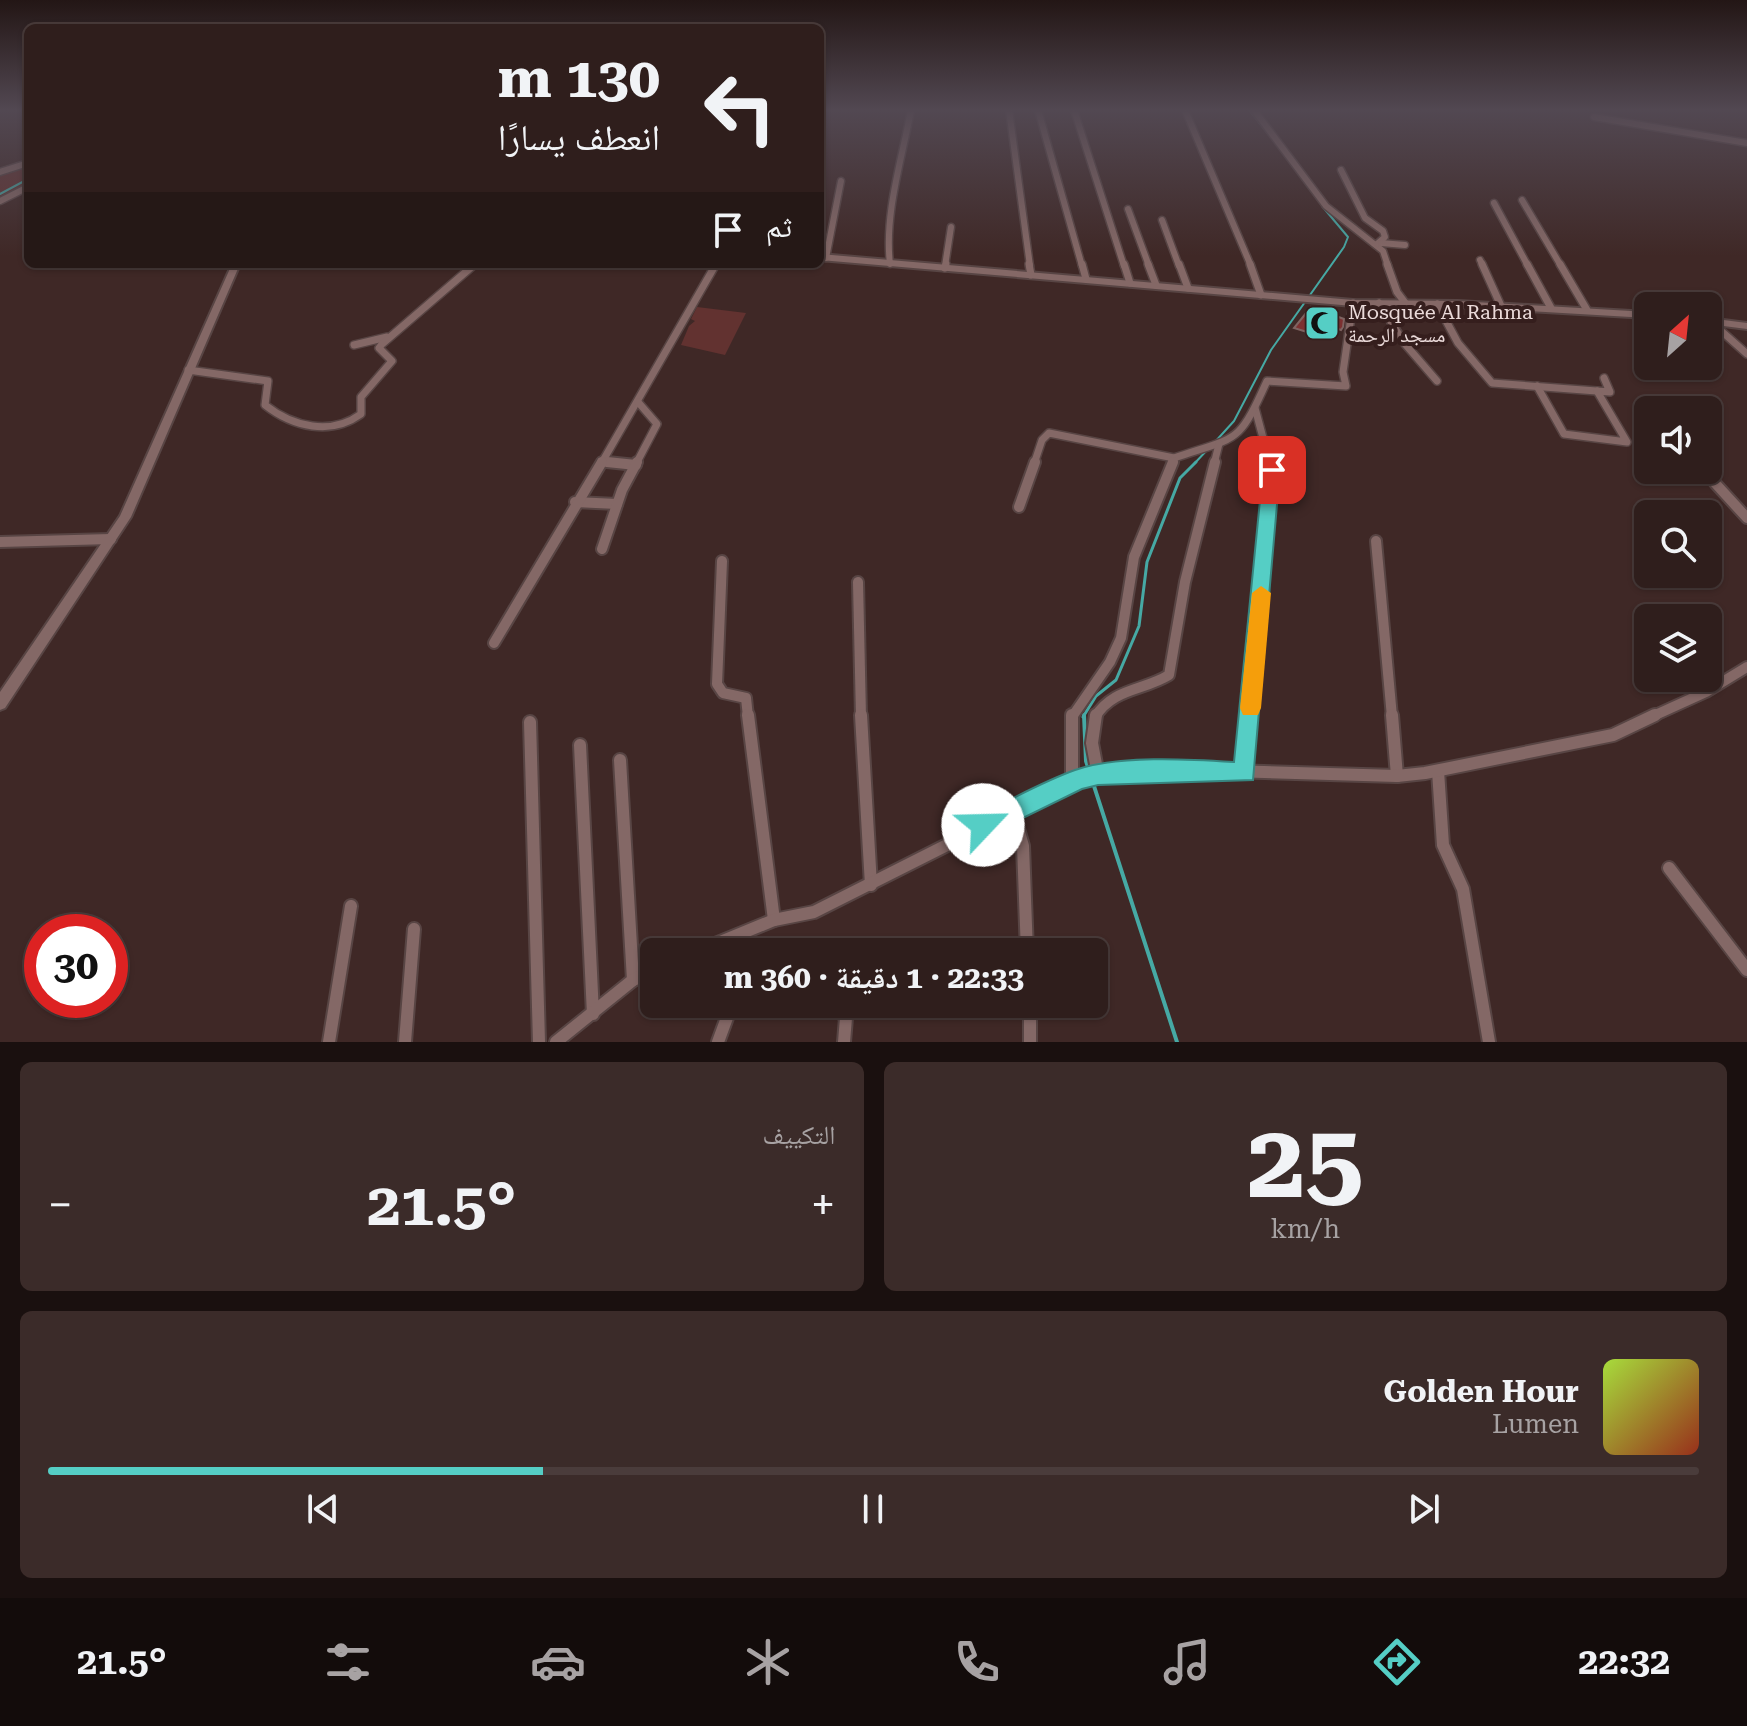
<!DOCTYPE html>
<html lang="ar">
<meta charset="utf-8">
<style>
body{margin:0;font-family:"Roboto Serif","Noto Naskh Arabic",serif;background:#3b2b29;color:#f1f3f6;direction:rtl;height:100vh;display:flex;flex-direction:column;font-size:30px;white-space:nowrap}
*{box-sizing:border-box;margin:0}
p{font-size:26px;color:#a7a2a3}
.icon{flex:none;width:44px;height:44px;fill:none;stroke:currentColor;stroke-width:2;stroke-linecap:round;stroke-linejoin:round}
.map{position:relative;height:1042px;overflow:hidden;direction:ltr}
.sheet{display:flex;flex-direction:column;gap:20px;padding:20px;background:#1a100f;flex:1}
.sheet>*{flex:none}
.top-card{position:absolute;left:24px;top:24px;width:800px;height:244px;border-radius:12px;box-shadow:0 2px 6px #0004,0 0 0 2px #4a3c3b;direction:rtl;background:#2f1e1c;color:#f1f3f6;overflow:hidden}
.needle{width:52px;rotate:27deg}
.buttons{position:absolute;left:1634px;top:292px;display:grid;gap:16px}
.buttons a{display:grid;place-items:center;width:88px;height:88px;border-radius:12px;background:#2f1e1c;box-shadow:0 2px 6px #0004,0 0 0 2px #4a3c3b;font-size:40px}
.speed{position:absolute;left:24px;top:914px;display:flex;gap:16px;font-size:40px;font-weight:700;text-align:center}
.speed>*{display:grid;place-content:center;width:104px;height:104px;border-radius:50%;background:#2f1e1c;box-shadow:0 2px 6px #0004,0 0 0 2px #4a3c3b;line-height:1}
.speed .limit{border:12px solid #d22;background:#fff;color:#111}
.pin{position:absolute;display:grid;place-items:center;width:68px;height:68px;color:#fff;margin:-34px;border-radius:16px;box-shadow:0 4px 12px #0006}
.me{position:absolute;width:88px;margin:-44px;rotate:66deg;stroke-linejoin:round;filter:drop-shadow(0 0 6px #0008)}
.turn{display:flex;align-items:center;gap:28px;height:168px;padding:0 32px;font-size:36px}
.turn .icon{width:104px;height:104px;stroke-width:2.5}
.turn b{display:block;font-size:56px;line-height:68px}
.then{display:flex;align-items:center;height:76px;padding:0 32px;background:#0003;gap:16px;font-size:30px}
.big{font-size:60px;font-weight:700;line-height:1.1}
.sheet .widget{flex:1;display:flex;flex-direction:column;justify-content:center;gap:12px;min-width:0;padding:0 28px;border-radius:12px;background:#3b2b29}
.sheet .dial{align-items:center;gap:0}
.dial b{font-size:104px;line-height:1}
.song{display:flex;align-items:center;gap:24px}
.cover{width:96px;height:96px;border-radius:12px;background:linear-gradient(135deg,hsl(80 70% 55%),hsl(10 70% 35%))}
.played{height:8px;border-radius:4px;background:linear-gradient(90deg,#55cec5 30%,#4a3c3b 30%)}
.keys{display:flex;justify-content:space-around;direction:ltr}
.heat{display:flex;justify-content:space-between;align-items:center;font-size:44px;direction:ltr}
.sheet .tiles{flex:1;display:grid;gap:20px;grid-template-columns:1fr 1fr}
.widget:last-child{grid-column:span 2}
.trip{position:absolute;left:640px;top:938px;width:468px;height:80px;border-radius:12px;background:#2f1e1c;box-shadow:0 2px 6px #0004,0 0 0 2px #4a3c3b;font-weight:700;line-height:80px;text-align:center;direction:rtl}
.menu{display:flex;height:128px;justify-content:space-around;align-items:center;background:#130c0b;color:#a7a2a3}
.menu .icon{width:56px;height:56px}
.menu .current{color:#55cec5}
.menu b{font-size:36px;color:#f1f3f6}
.map>svg:first-child{display:block}
.green{fill:#623230}
.lines{fill:none;stroke-linecap:round;stroke-linejoin:round}
.stream-far2{stroke:#46a9a4;stroke-width:2}
.stream-far1{stroke:#46a9a4;stroke-width:3}
.stream{stroke:#46a9a4;stroke-width:4}
.building{fill:#7c3131;stroke:#7f6361;stroke-width:2}
.minor-far3-casing{stroke:#584544;stroke-width:9}
.minor-far2-casing{stroke:#584544;stroke-width:10}
.minor-far1-casing{stroke:#584544;stroke-width:14}
.minor-casing{stroke:#584544;stroke-width:16}
.tertiary-casing{stroke:#584544;stroke-width:4}
.minor-far3{stroke:#846866;stroke-width:6}
.minor-far2{stroke:#846866;stroke-width:7}
.minor-far1{stroke:#846866;stroke-width:10}
.minor{stroke:#846866;stroke-width:12}
.tertiary{fill:#846866;fill-rule:evenodd}
.route{fill:#55cec5;stroke:#378680;stroke-width:2}
.slow{fill:#f59e0b}
.labels{text-anchor:middle;stroke-width:8;stroke-linejoin:round;paint-order:stroke}
.far-poi-label{font-size:20px;fill:#eadad9;stroke:#351e1d;text-anchor:start}
</style>
<div class="map">
<svg width="1747" height="1042" viewBox="0 0 1747 1042">
<rect width="100%" height="100%" fill="#3f2826"/>
<g class="green">
<path d="M28 165V184L0 199V175Z"/>
<path d="M697 307 746 313 725 355 681 345 689 326 695 321 691 319Z"/>
</g>
<g class="lines">
<g class="stream-far2">
<path d="M1249 110 1277 145"/>
<path d="M0 194 28 179"/>
<path d="M1214 443 1234 421 1271 350 1344 247 1348 237 1322 206"/>
<path d="M1194 464 1208 449"/>
</g>
<path class="stream-far1" d="M1083 717 1096 696 1116 680 1139 626 1147 562 1180 478 1196 462"/>
<g class="stream">
<path d="M1084 715 1086 761 1091 776"/>
<path d="M1093 783 1177 1042"/>
</g>
</g>
<path class="building" d="M1311 307 1344 319 1343 327 1341 330 1326 325 1320 336 1294 328Z"/>
<g class="lines">
<defs>
<g id="minor-far3">
<path d="M1009 110 1030 266"/>
<path d="M1038 110 1082 266"/>
<path d="M1074 110 1124 266"/>
<path d="M1185 110 1251 266"/>
<path d="M1254 110 1326 206 1383 251 1388 266"/>
<path d="M1594 117 1747 143"/>
<path d="M1341 170 1365 218 1383 231 1385 237 1377 244"/>
<path d="M0 172 28 163"/>
<path d="M1522 200 1561 266"/>
<path d="M0 201 28 187"/>
<path d="M1494 203 1528 266"/>
<path d="M1128 209 1149 266"/>
<path d="M1162 220 1179 266"/>
<path d="M1381 243 1405 245"/>
<path d="M826 258 841 181"/>
<path d="M1480 260 1483 266"/>
<path d="M890 264C884 214 902 159 911 110"/>
<path d="M945 266 951 227"/>
</g>
<g id="minor-far2">
<path d="M1029 264 1031 275"/>
<path d="M1082 264 1086 279"/>
<path d="M1124 264 1130 283"/>
<path d="M1148 264 1156 285"/>
<path d="M1179 264 1188 288"/>
<path d="M1250 264 1261 295"/>
<path d="M1387 264 1397 292 1406 304"/>
<path d="M1482 264 1501 306"/>
<path d="M1527 264 1551 308"/>
<path d="M1560 264 1587 310"/>
<path d="M945 268 946 264"/>
<path d="M1379 303 1405 344 1437 381"/>
<path d="M1437 304 1458 343 1492 383 1610 392 1604 378"/>
<path d="M1710 321 1747 354"/>
<path d="M354 345 387 337"/>
<path d="M188 370 268 381 265 405C293 427 331 436 361 414V397L392 361 379 348 382 344 475 264"/>
<path d="M1537 386 1564 434 1627 442 1597 391"/>
<path d="M1255 408 1270 464"/>
<path d="M601 461 624 464"/>
<path d="M601 464 716 264"/>
<path d="M636 464 657 424 638 402"/>
<path d="M1034 464 1042 440 1049 433 1174 458"/>
<path d="M1172 464 1174 458C1239 436 1238 445 1267 381L1346 386 1343 372 1353 303"/>
<path d="M1214 464 1219 444"/>
</g>
<g id="minor-far1">
<path d="M607 462 636 465"/>
<path d="M1715 483 1747 518"/>
<path d="M575 502 617 504"/>
<path d="M1019 507 1035 462"/>
<path d="M1376 541 1392 717"/>
<path d="M0 542 111 539"/>
<path d="M602 549 622 490 637 462"/>
<path d="M722 561 717 684 723 693 746 698 748 717"/>
<path d="M858 582 861 717"/>
<path d="M494 643 602 462"/>
<path d="M1072 717 1110 662 1121 638 1134 557 1173 462"/>
<path d="M1095 717C1113 688 1143 691 1169 675L1185 582 1215 462"/>
<path d="M1249 717 1272 470 1270 462"/>
<path d="M1651 717 1706 692 1747 667"/>
</g>
<g id="minor">
<path d="M748 715 774 920"/>
<path d="M861 715 871 885"/>
<path d="M1072 715V783"/>
<path d="M1096 715 1092 743 1098 775"/>
<path d="M1392 715 1397 776"/>
<path d="M530 722 539 1042"/>
<path d="M580 745 593 1014"/>
<path d="M620 760 633 980"/>
<path d="M1438 771 1443 845 1463 889 1489 1042"/>
<path d="M1244 773 1249 715"/>
<path d="M1013 812 1023 846 1027 952"/>
<path d="M1669 868 1747 970"/>
<path d="M696 952 774 920 814 912 1078 779 1199 770 1397 776 1425 773 1613 735 1655 715"/>
<path d="M834 1004 846 1018 844 1042"/>
<path d="M1030 1004V1042"/>
<path d="M329 1042 351 906"/>
<path d="M405 1042 414 929"/>
<path d="M556 1042 633 980 654 970"/>
<path d="M718 1042 732 1004"/>
</g>
<g id="tertiary">
<path d="M820 254 1353 300 1458 301 1648 312V318L1458 307 1353 306 820 260Z"/>
<path d="M232 264H240L131 517 5 708 0 710V692L120 516Z"/>
<path d="M1708 318 1747 323V329L1708 324Z"/>
</g>
</defs>
<use href="#minor-far3" class="minor-far3-casing"/>
<use href="#minor-far2" class="minor-far2-casing"/>
<use href="#minor-far1" class="minor-far1-casing"/>
<use href="#minor" class="minor-casing"/>
<use href="#tertiary" class="tertiary-casing"/>
<use href="#minor-far3" class="minor-far3"/>
<use href="#minor-far2" class="minor-far2"/>
<use href="#minor-far1" class="minor-far1"/>
<use href="#minor" class="minor"/>
<use href="#tertiary" class="tertiary"/>
</g>
<linearGradient id="sky" x2="0" y2="1"><stop stop-color="#231615"/><stop offset="0.43" stop-color="#524852"/><stop offset="1" stop-color="#524852" stop-opacity="0"/></linearGradient>
<rect width="1747" height="256" fill="url(#sky)"/>
<path class="route" d="M1272 464 1280 470 1253 780 1098 785 1082 789 992 833 983 837 975 833 971 825 975 817C1007 802 1041 782 1075 770 1118 755 1188 759 1234 762L1263 470Z"/>
<path class="slow" d="M1261 586 1271 593 1261 708 1258 715H1243L1240 708 1252 593Z"/>
<defs>
<symbol id="mosque-square" viewBox="-11 -11 22 22"><rect x="-9" y="-9" width="18" height="18" rx="4" fill="#55cec5" stroke="#351e1d"/><path d="M3.5-4.9A6 6 0 1 0 3.5 4.9A5 5 0 1 1 3.5-4.9Z" fill="#111"/></symbol>
</defs>
<g fill-rule="evenodd">
<use href="#mosque-square" x="1302" y="303" width="40" height="40"/>
</g>
<g class="labels">
<g class="far-poi-label">
<text x="1348" y="319">Mosquée Al Rahma<tspan x="1348" dy="23">مسجد الرحمة</tspan></text>
</g>
</g>
</svg>
<div class="buttons">
<a><svg class="needle" viewBox="-14 -14 28 28"><path d="M0-13l5 13h-10z" fill="#e53935"/><path d="M0 13l5-13h-10z" fill="#a7a2a3"/></svg></a>
<a><svg class="icon" aria-label="sound" viewBox="0 0 24 24"><path d="M4 9h4l5-4v14l-5-4H4zM17 9q2 3 0 6"/></svg></a>
<a><svg class="icon" aria-label="search" viewBox="0 0 24 24"><circle cx="10" cy="10" r="6"/><path d="M15 15l6 6"/></svg></a>
<a><svg class="icon" aria-label="layers" viewBox="0 0 24 24"><path d="M12 4l9 5-9 5-9-5zM3 14l9 5 9-5"/></svg></a>
</div>
<div class="speed"><div class="limit">30</div></div>
<div class="pin" style="left:1272px;top:470px;background:#d93025"><svg class="icon" aria-label="arrive" viewBox="0 0 24 24"><path d="M6 21V4h12l-3 4 3 4H6"/></svg></div>
<svg class="me" style="left:983px;top:825px" viewBox="-20 -20 40 40"><circle r="19" fill="#fff"/><path d="M0-13L10 11 0 6-10 11z" fill="#55cec5"/></svg>
<div class="trip">22:33 · 1 دقيقة · 360 m</div>
<div class="top-card">
<div class="turn"><svg class="icon" aria-label="left" viewBox="0 0 24 24"><path d="M17 20v-9H6M10 6l-5 5 5 5"/></svg><div><b>130 m</b>انعطف يسارًا</div></div>
<div class="then">ثم<svg class="icon" aria-label="arrive" viewBox="0 0 24 24"><path d="M6 21V4h12l-3 4 3 4H6"/></svg></div>
</div>
</div>
<section class="sheet">
<div class="tiles">
<div class="widget dial"><b>25</b><p>km/h</p></div>
<div class="widget"><p>التكييف</p>
<div class="heat"><a>−</a><b class="big">21.5°</b><a>+</a></div>
</div>
<div class="widget">
<div class="song"><i class="cover"></i><div><b>Golden Hour</b><p>Lumen</p></div></div>
<div class="played"></div>
<div class="keys"><svg class="icon" aria-label="previous" viewBox="0 0 24 24"><path d="M18 5L8 12l10 7zM5 5v14"/></svg><svg class="icon" aria-label="pause" viewBox="0 0 24 24"><path d="M8 5v14M16 5v14"/></svg><svg class="icon" aria-label="next" viewBox="0 0 24 24"><path d="M6 5l10 7-10 7zM19 5v14"/></svg></div>
</div>
</div>
</section>
<nav class="menu">
<b>22:32</b>
<svg class="icon current" aria-label="directions" viewBox="0 0 24 24"><path d="M12 3l9 9-9 9-9-9zM9 14v-3h6M13 9l2 2-2 2"/></svg>
<svg class="icon" aria-label="music" viewBox="0 0 24 24"><path d="M9 18V5l10-2v13"/><circle cx="6" cy="18" r="3"/><circle cx="16" cy="16" r="3"/></svg>
<svg class="icon" aria-label="phone" viewBox="0 0 24 24"><path d="M5 4h4l2 5-3 2q2 4 5 5l2-3 5 2v4C11 20 4 13 5 4z"/></svg>
<svg class="icon" aria-label="climate" viewBox="0 0 24 24"><path d="M12 3v18M4 7l16 10M4 17L20 7"/></svg>
<svg class="icon" aria-label="car" viewBox="0 0 24 24"><path d="M5 17H2v-5l4-1 3-4h7l3 4 3 1v5h-3M9 17h6M6 11h13"/><circle cx="7" cy="17" r="2"/><circle cx="17" cy="17" r="2"/></svg>
<svg class="icon" aria-label="filters" viewBox="0 0 24 24"><path d="M4 7h16M4 17h16"/><circle cx="9" cy="7" r="2"/><circle cx="15" cy="17" r="2"/></svg>
<b>21.5°</b>
</nav>
